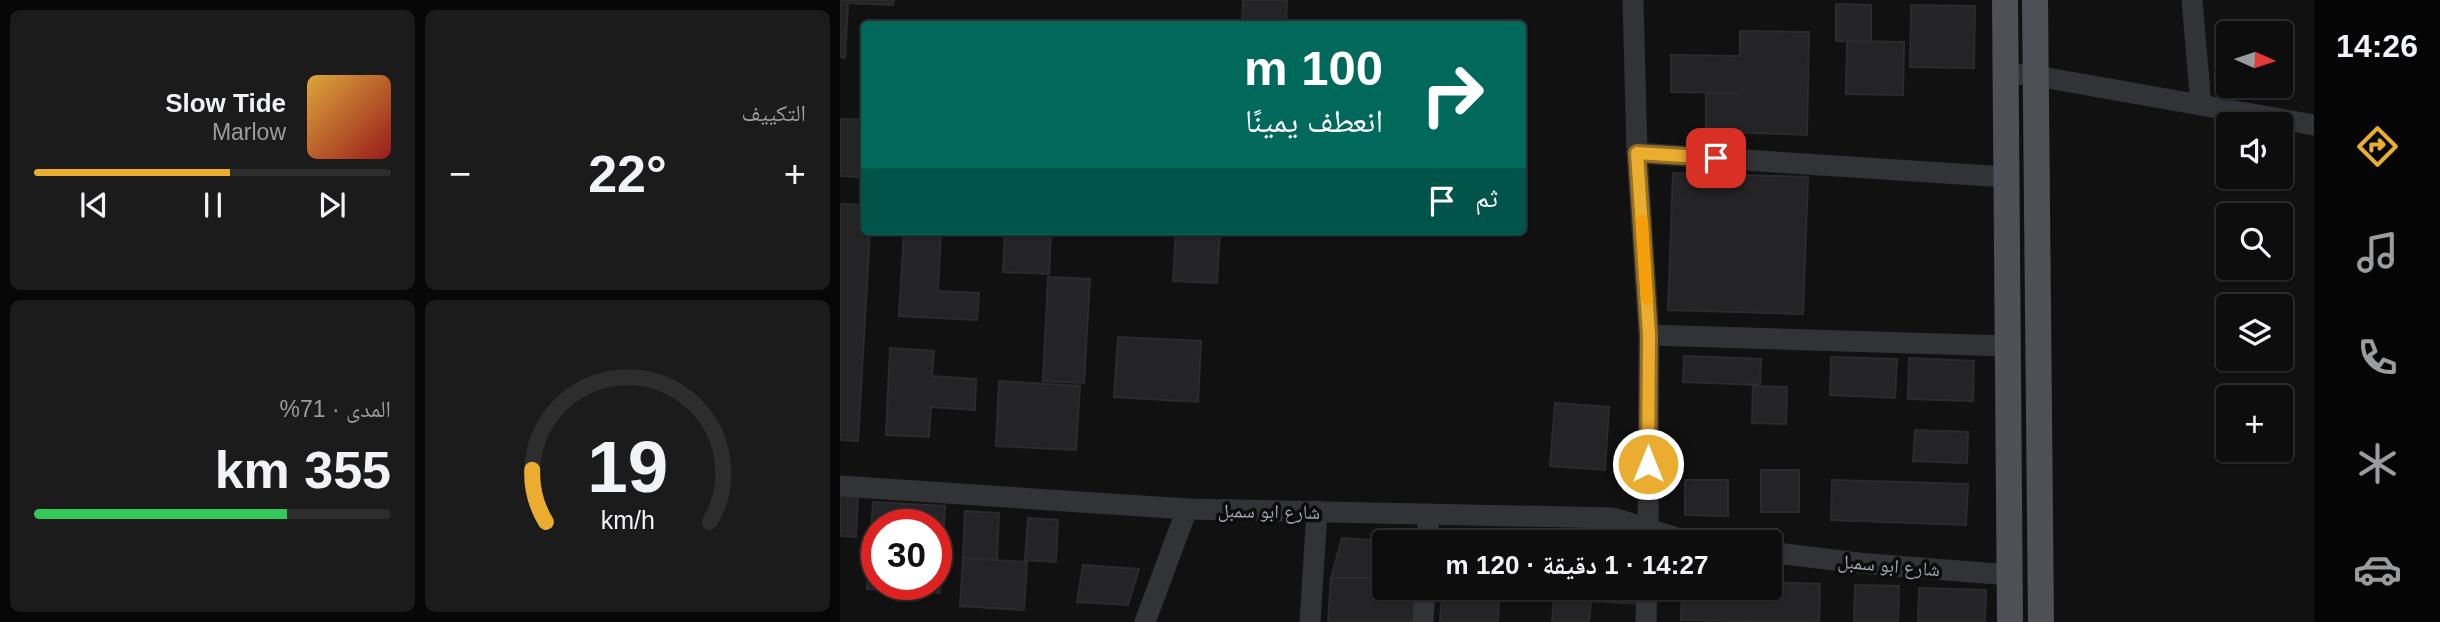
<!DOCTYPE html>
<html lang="ar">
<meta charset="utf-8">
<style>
body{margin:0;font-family:Helvetica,"Noto Naskh Arabic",sans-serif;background:#1b1b1c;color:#f1f3f6;direction:rtl;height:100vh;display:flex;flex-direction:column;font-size:26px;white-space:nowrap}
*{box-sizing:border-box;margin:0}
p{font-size:23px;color:#9a9c9e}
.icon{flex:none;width:38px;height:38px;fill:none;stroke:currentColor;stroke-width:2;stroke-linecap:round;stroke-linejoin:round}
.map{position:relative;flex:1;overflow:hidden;direction:ltr}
.panel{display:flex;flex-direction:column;gap:10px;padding:10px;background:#070708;width:840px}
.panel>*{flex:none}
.hud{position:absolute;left:21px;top:21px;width:665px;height:214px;border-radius:7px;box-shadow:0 2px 5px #0004,0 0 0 2px #2d2d2e;direction:rtl;background:#00695c;color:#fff;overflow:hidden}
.needle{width:46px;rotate:93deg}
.fabs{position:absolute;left:1376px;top:21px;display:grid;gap:14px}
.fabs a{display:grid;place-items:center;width:77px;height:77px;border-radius:7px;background:#0d0d0e;box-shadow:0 2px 5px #0004,0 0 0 2px #2d2d2e;font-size:35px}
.speed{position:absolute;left:21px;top:509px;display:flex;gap:14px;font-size:35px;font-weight:700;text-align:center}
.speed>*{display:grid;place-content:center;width:91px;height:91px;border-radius:50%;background:#0d0d0e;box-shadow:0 2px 5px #0004,0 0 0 2px #2d2d2e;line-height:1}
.speed .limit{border:10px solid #d22;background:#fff;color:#111}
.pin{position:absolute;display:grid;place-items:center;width:60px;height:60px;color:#fff;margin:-30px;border-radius:14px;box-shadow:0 4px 10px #0006}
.me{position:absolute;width:77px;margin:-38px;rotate:0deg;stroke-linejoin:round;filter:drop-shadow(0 0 5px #0008)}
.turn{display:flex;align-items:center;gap:24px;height:147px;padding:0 28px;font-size:32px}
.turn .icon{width:91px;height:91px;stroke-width:2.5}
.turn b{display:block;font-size:49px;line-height:60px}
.then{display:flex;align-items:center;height:66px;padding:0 28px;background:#0003;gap:14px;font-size:26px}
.big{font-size:52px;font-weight:800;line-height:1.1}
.panel .widget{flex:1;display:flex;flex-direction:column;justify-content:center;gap:10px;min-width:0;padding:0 24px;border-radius:10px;background:#1b1b1c}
.panel .dial{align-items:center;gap:0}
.dial svg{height:182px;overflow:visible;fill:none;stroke:#2d2d2e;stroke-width:7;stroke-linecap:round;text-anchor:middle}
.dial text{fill:#f1f3f6;stroke:none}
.song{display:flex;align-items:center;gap:21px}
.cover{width:84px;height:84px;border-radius:10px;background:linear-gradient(135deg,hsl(40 70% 55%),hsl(0 70% 35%))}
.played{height:7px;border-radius:4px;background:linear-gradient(90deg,#eaad30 55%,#2d2d2e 55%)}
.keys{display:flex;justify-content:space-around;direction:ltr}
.heat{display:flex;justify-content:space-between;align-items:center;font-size:38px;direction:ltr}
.charge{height:10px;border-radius:5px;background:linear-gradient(90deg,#34c759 71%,#2d2d2e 0)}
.panel .tiles{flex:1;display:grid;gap:10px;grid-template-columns:repeat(2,1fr)}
.trip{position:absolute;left:532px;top:530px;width:410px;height:70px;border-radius:7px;background:#0d0d0e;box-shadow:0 2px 5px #0004,0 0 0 2px #2d2d2e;font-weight:800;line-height:70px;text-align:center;direction:rtl}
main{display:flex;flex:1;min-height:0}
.tabs{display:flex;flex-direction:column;width:126px;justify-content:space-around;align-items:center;background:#050506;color:#9a9c9e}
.tabs .icon{width:49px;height:49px}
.tabs .selected{color:#eaad30}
.tabs b{font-size:32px;color:#f1f3f6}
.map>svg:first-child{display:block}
.building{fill:#242426;stroke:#2b2b2e;stroke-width:2;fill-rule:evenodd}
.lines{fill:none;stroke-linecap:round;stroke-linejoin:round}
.minor{stroke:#323337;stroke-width:21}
.major{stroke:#4e5056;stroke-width:26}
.route-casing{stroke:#98701f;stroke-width:18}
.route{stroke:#eaad30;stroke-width:12}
.slow{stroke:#f59e0b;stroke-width:12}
.labels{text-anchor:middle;stroke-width:7;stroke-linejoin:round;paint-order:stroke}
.street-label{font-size:19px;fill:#a2a7b2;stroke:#0c0c0d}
</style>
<main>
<nav class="tabs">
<b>14:26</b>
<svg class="icon selected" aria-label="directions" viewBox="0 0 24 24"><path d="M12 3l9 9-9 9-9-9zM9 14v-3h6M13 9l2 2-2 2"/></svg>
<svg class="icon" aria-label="music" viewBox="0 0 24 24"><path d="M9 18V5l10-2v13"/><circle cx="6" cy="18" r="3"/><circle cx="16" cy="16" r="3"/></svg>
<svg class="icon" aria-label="phone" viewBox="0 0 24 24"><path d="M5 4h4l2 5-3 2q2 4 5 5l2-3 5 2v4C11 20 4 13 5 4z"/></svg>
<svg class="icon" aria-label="climate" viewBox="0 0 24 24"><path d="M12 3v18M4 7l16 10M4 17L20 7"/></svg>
<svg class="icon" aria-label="car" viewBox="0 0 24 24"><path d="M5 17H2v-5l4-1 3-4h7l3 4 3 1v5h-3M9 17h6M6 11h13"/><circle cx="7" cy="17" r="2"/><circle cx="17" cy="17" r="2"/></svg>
</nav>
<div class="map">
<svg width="1474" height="622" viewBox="0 0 1474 622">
<rect width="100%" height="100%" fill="#111112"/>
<g class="building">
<path d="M0 0H54L53 5 8 3 5 58 0 57Z"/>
<path d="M403 0H447L446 24H402Z"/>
<path d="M996 4 1031 5V42L996 41Z"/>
<path d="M1071 5 1135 6 1134 68 1070 67Z"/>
<path d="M900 31 969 32 967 135 866 131V93H899L831 92V55L900 56Z"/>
<path d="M1007 41 1064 42 1063 95 1006 94Z"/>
<path d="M0 119 24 120V177L0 176Z"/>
<path d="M833 173 968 177 963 314 828 310Z"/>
<path d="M0 204 24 205V231H30L18 441 0 440Z"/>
<path d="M64 231H101L98 291 139 293 137 320 59 316Z"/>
<path d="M165 231H211L209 274 163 272Z"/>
<path d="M336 231H380L377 283 333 281Z"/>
<path d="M208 277 250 279 244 383 203 381Z"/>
<path d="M278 337 361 341 358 402 274 397Z"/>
<path d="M50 348 94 351 92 376 136 379 135 410 91 407 89 437 46 435Z"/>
<path d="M844 356 921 359 920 385 843 382Z"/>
<path d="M991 357 1057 359 1055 398 990 395Z"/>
<path d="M1069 358 1134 361 1133 401 1068 399Z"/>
<path d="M159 381 240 386 236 450 156 446Z"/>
<path d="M913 386 947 387 946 424 912 423Z"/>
<path d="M715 403 769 407 765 470 710 466Z"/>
<path d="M1075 430 1128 432 1127 463 1073 461Z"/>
<rect x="921" y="470" width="38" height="42"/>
<path d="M845 480H888V516L845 515Z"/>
<path d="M992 480 1128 484 1126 525 991 520Z"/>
<path d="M0 494 18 496 16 537 0 536Z"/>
<path d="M33 502 105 506 100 593 27 589ZM37 525H96V584H37Z"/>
<path d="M125 511 159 513 157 560 123 558Z"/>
<path d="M188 518 218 520 216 562 185 560Z"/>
<path d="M502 538 541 541 536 578H491Z"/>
<path d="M654 538 697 539V542H654Z"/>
<path d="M123 558 187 562 184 610 120 606Z"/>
<path d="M243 565 299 569 288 605 237 602Z"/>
<path d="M491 578H544V588H579L576 622H488Z"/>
<path d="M929 582 980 584 979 622 841 620 842 588H929Z"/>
<path d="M1015 585 1059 586 1058 622H1014Z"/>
<path d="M653 588H695V594L653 593Z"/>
<path d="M752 588H799L798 604 751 601Z"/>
<path d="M1079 588 1146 590 1145 622H1078Z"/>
<path d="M602 593 659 597 658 622H600Z"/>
<path d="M714 598 751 601 749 622H712Z"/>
</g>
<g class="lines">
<g class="minor">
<path d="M793 0 797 153 809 335 808 540"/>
<path d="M1352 0 1361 105"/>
<path d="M1165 73 1196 76 1474 125"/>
<path d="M797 153 1166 177"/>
<path d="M809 335 1168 346"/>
<path d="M0 486 347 509 773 518C801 526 827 537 855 542"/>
<path d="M587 542 589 514"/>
<path d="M929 552 1018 563 1170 575"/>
<path d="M305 622 347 509"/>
<path d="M470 622 477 511"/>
<path d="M583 622 585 588"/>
<path d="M806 622 807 588"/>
</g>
<g class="major">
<path d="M1165 0 1170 622"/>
<path d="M1195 0 1201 622"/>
</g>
</g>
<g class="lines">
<defs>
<path id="route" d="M808 464 809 335 797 153 876 158"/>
</defs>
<use href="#route" class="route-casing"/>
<use href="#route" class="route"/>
<path class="slow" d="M802 221 807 299"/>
</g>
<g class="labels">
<g class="street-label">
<text transform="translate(429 511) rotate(1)" y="7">شارع ابو سمبل</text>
<text transform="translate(1049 565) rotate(5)" y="7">شارع ابو سمبل</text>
</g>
</g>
</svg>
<div class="fabs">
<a><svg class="needle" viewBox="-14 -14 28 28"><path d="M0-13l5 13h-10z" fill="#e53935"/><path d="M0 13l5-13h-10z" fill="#9a9c9e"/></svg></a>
<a><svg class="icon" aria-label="sound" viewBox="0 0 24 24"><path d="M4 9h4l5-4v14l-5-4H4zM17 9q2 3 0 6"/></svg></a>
<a><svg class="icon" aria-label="search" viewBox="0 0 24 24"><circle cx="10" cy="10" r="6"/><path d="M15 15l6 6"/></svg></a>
<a><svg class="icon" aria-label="layers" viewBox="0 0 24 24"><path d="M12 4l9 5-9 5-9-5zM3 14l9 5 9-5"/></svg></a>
<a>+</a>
</div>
<div class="speed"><div class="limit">30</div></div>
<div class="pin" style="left:876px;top:158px;background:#d93025"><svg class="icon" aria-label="arrive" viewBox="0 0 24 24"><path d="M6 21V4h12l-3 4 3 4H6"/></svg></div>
<svg class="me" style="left:808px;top:464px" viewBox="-20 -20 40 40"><circle r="17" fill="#eaad30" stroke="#fff" stroke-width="3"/><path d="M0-11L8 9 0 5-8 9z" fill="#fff"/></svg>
<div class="trip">14:27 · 1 دقيقة · 120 m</div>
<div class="hud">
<div class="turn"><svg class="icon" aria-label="right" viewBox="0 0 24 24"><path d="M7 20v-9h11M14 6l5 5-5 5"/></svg><div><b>100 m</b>انعطف يمينًا</div></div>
<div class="then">ثم<svg class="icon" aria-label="arrive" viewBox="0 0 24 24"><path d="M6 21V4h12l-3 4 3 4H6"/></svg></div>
</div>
</div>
<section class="panel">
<div class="tiles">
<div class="widget"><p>التكييف</p>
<div class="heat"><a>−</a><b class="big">22°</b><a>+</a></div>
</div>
<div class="widget">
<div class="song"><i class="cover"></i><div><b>Slow Tide</b><p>Marlow</p></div></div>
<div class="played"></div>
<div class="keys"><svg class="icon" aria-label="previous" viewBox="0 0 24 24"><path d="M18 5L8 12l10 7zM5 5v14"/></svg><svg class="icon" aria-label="pause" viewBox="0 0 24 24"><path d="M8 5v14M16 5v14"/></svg><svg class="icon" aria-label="next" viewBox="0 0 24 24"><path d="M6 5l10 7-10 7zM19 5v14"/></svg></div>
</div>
<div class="widget dial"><svg viewBox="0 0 100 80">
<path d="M14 69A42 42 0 1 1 86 69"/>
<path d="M14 69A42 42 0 0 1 8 46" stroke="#eaad30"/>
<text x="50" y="56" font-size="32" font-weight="700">19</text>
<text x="50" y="72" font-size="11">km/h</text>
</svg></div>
<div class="widget"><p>المدى · 71%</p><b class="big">355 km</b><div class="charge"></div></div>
</div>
</section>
</main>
